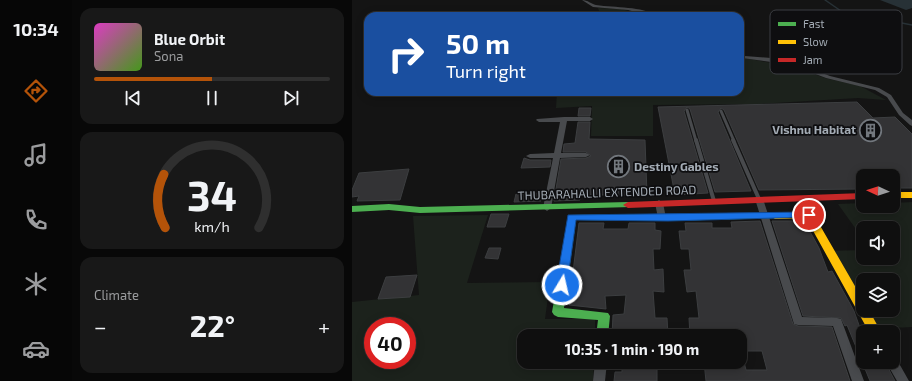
<!DOCTYPE html>
<meta charset="utf-8">
<style>
body{margin:0;font-family:"Exo 2",sans-serif;background:#181818;color:#f1f3f6;height:100vh;display:flex;flex-direction:column;font-size:15px;white-space:nowrap}
*{box-sizing:border-box;margin:0}
p{font-size:13px;color:#9b9c9e}
.icon{flex:none;width:22px;height:22px;fill:none;stroke:currentColor;stroke-width:2;stroke-linecap:round;stroke-linejoin:round}
.map{position:relative;flex:1;overflow:hidden}
.panel{display:flex;flex-direction:column;gap:8px;padding:8px;background:#080808;width:280px}
.panel>*{flex:none}
.guide{position:absolute;left:12px;top:12px;width:380px;height:84px;border-radius:12px;box-shadow:0 2px 10px #0003,0 0 0 1px #2f2f2f;background:#1a4fa0;color:#fff;overflow:hidden}
.needle{width:26px;rotate:273deg}
.buttons{position:absolute;left:504px;top:169px;display:grid;gap:8px}
.buttons a{display:grid;place-items:center;width:44px;height:44px;border-radius:8px;background:#0f0f0f;box-shadow:0 2px 10px #0003,0 0 0 1px #2f2f2f;font-size:20px}
.speed{position:absolute;left:12px;top:317px;display:flex;gap:8px;font-size:20px;font-weight:700;text-align:center}
.speed>*{display:grid;place-content:center;width:52px;height:52px;border-radius:50%;background:#0f0f0f;box-shadow:0 2px 10px #0003,0 0 0 1px #2f2f2f;line-height:1}
.speed .limit{border:6px solid #d22;background:#fff;color:#111}
.pin{position:absolute;display:grid;place-items:center;width:34px;height:34px;color:#fff;margin:-17px;border:2px solid #fff;border-radius:50%;box-shadow:0 1px 4px #0007}
.me{position:absolute;width:44px;margin:-22px;rotate:9deg;stroke-linejoin:round;filter:drop-shadow(0 0 3px #0008)}
.turn{display:flex;align-items:center;gap:14px;height:84px;padding:0 16px;font-size:18px}
.turn .icon{width:52px;height:52px;stroke-width:2.5}
.turn b{display:block;font-size:28px;line-height:34px}
.big{font-size:30px;font-weight:700;line-height:1.1}
.panel .tile{flex:1;display:flex;flex-direction:column;justify-content:center;gap:6px;min-width:0;padding:0 14px;border-radius:12px;background:#181818}
.panel .dial{align-items:center;gap:0}
.dial svg{height:104px;overflow:visible;fill:none;stroke:#2f2f2f;stroke-width:7;stroke-linecap:round;text-anchor:middle}
.dial text{fill:#f1f3f6;stroke:none}
.song{display:flex;align-items:center;gap:12px}
.cover{width:48px;height:48px;border-radius:6px;background:linear-gradient(135deg,hsl(310 70% 55%),hsl(100 70% 35%))}
.played{height:4px;border-radius:2px;background:linear-gradient(90deg,#b45309 50%,#2f2f2f 50%)}
.keys{display:flex;justify-content:space-around;direction:ltr}
.heat{display:flex;justify-content:space-between;align-items:center;font-size:22px;direction:ltr}
.trip{position:absolute;left:165px;top:329px;width:230px;height:40px;border-radius:12px;background:#0f0f0f;box-shadow:0 2px 10px #0003,0 0 0 1px #2f2f2f;font-weight:700;line-height:40px;text-align:center}
main{display:flex;flex:1;min-height:0}
.tabs{display:flex;flex-direction:column;width:72px;justify-content:space-around;align-items:center;background:#060606;color:#9b9c9e}
.tabs .icon{width:28px;height:28px}
.tabs .selected{color:#b45309}
.tabs b{font-size:18px;color:#f1f3f6}
.map>svg:first-child{display:block}
.green{fill:#1c221c;fill-rule:evenodd}
.water{fill:#273136}
.lines{fill:none;stroke-linecap:round;stroke-linejoin:round}
.stream{stroke:#273136;stroke-width:1.5}
.building{fill:#333335;stroke:#3c3e40}
.lane-far1{stroke:#484a4d;stroke-width:3}
.lane{stroke:#484a4d;stroke-width:4}
.street{fill:#484a4d;fill-rule:evenodd}
.fast{fill:#4caf50;fill-rule:evenodd}
.slow{fill:#ffc107;fill-rule:evenodd}
.jam{fill:#c62828;fill-rule:evenodd}
.route{fill:#1a73e8;stroke:#114b97}
.labels{text-anchor:middle;stroke-width:3.5;stroke-linejoin:round;paint-order:stroke}
.poi-label{font-size:12px;font-weight:bold;fill:#a4acb5;stroke:#0e0e10;text-anchor:end}
.street-label{font-size:12px;fill:#a4acb5;stroke:#0e0e10}
.key{fill:#0e0e10;stroke:#3b3d42;stroke-width:1}
.key-label{font-size:11px;fill:#a4acb5}
</style>
<main>
<nav class="tabs">
<b>10:34</b>
<svg class="icon selected" aria-label="directions" viewBox="0 0 24 24"><path d="M12 3l9 9-9 9-9-9zM9 14v-3h6M13 9l2 2-2 2"/></svg>
<svg class="icon" aria-label="music" viewBox="0 0 24 24"><path d="M9 18V5l10-2v13"/><circle cx="6" cy="18" r="3"/><circle cx="16" cy="16" r="3"/></svg>
<svg class="icon" aria-label="phone" viewBox="0 0 24 24"><path d="M5 4h4l2 5-3 2q2 4 5 5l2-3 5 2v4C11 20 4 13 5 4z"/></svg>
<svg class="icon" aria-label="climate" viewBox="0 0 24 24"><path d="M12 3v18M4 7l16 10M4 17L20 7"/></svg>
<svg class="icon" aria-label="car" viewBox="0 0 24 24"><path d="M5 17H2v-5l4-1 3-4h7l3 4 3 1v5h-3M9 17h6M6 11h13"/><circle cx="7" cy="17" r="2"/><circle cx="17" cy="17" r="2"/></svg>
</nav>
<section class="panel">
<div class="tile">
<div class="song"><i class="cover"></i><div><b>Blue Orbit</b><p>Sona</p></div></div>
<div class="played"></div>
<div class="keys"><svg class="icon" aria-label="previous" viewBox="0 0 24 24"><path d="M18 5L8 12l10 7zM5 5v14"/></svg><svg class="icon" aria-label="pause" viewBox="0 0 24 24"><path d="M8 5v14M16 5v14"/></svg><svg class="icon" aria-label="next" viewBox="0 0 24 24"><path d="M6 5l10 7-10 7zM19 5v14"/></svg></div>
</div>
<div class="tile dial"><svg viewBox="0 0 100 80">
<path d="M14 69A42 42 0 1 1 86 69"/>
<path d="M14 69A42 42 0 0 1 13 28" stroke="#b45309"/>
<text x="50" y="56" font-size="32" font-weight="700">34</text>
<text x="50" y="72" font-size="11">km/h</text>
</svg></div>
<div class="tile"><p>Climate</p>
<div class="heat"><a>−</a><b class="big">22°</b><a>+</a></div>
</div>
</section>
<div class="map">
<svg width="560" height="381" viewBox="0 0 560 381">
<rect width="100%" height="100%" fill="#141414"/>
<g class="green">
<path d="M246 8 270 9 292 16H249Z"/>
<path d="M388 57 445 68 473 78 508 86 534 100 506 98 406 104 301 105V136H239L240 106 204 108 205 92H388Z"/>
<path d="M560 202V327L522 329 511 310H541V280H511V310L476 251 511 250V258H541V228H511V239L486 204 511 203V206H541V203Z"/>
<path d="M136 215 115 283 198 282 193 319H243V336H172V362H242L241 381H0V302L67 295 61 216ZM21 326H55V360H21Z"/>
</g>
<path class="water" d="M528 0H560V8L554 10Z"/>
<g class="lines">
<path class="stream" d="M473 0 489 11 560 25"/>
</g>
<g class="building">
<path d="M505 102 521 118 543 117 560 134V188H541V176H511V189L407 190 372 110 369 108 366 112 399 191 363 192 338 109 335 107 332 111 356 193 323 195 306 107Z"/>
<path d="M227 108H239L238 116H226Z"/>
<path d="M226 122H238L237 139 293 140 295 195H228V200L202 201 209 159 234 158 239 156 234 152H211L212 144 223 143Z"/>
<path d="M172 158 178 160H199L198 167 169 168Z"/>
<path d="M57 169 48 200 5 201 7 196 0 197V190L7 173Z"/>
<path d="M190 193 189 201 162 202 164 194Z"/>
<path d="M139 214H157L153 227H135Z"/>
<path d="M408 221 441 324 446 326 480 327 498 381H354L352 362H392L394 370H415L410 351H388V336H338L337 318H347L344 291 335 292 332 270H339L337 249H329L327 231H334L333 223H360V228H380L379 222Z"/>
<path d="M420 221H449L451 226H455L467 248 476 272 480 271 502 311 508 328H511V362H533L543 381H518L495 325 493 326 489 318 451 316Z"/>
<path d="M227 223H252L251 229H276L277 223H303V230L309 231 308 249H301L302 270 311 269 312 292 301 291 303 318H315L316 336H260L261 315 272 314 274 295 253 296 254 309 217 305Z"/>
<path d="M137 248H149L146 259 133 258Z"/>
<path d="M65 275 58 297 26 299 34 277Z"/>
<path d="M270 362H305V381H262L263 372H270Z"/>
</g>
<g class="lines">
<g class="lane-far1">
<path d="M335 110 344 141"/>
<path d="M369 111 382 141"/>
</g>
<g class="lane">
<path d="M344 140 362 201"/>
<path d="M381 140 407 199"/>
</g>
<g class="street">
<path d="M230 0C236 0 239 4 244 5 264 8 289 6 306 16H299L276 10 241 7Z"/>
<path d="M388 52 393 56 419 58 449 65 478 76 527 88 539 95 551 113 560 120V126L558 125 547 115 535 97 523 90 474 78 445 67 419 62 390 58 388 56Z"/>
<path d="M212 117H238L241 119 238 121H215L209 153H234L238 155 234 157 208 158 199 208 195 211 191 208 201 158H178L174 156 178 154 202 153 208 122H187L184 120 185 119Z"/>
<path d="M407 196 411 199 450 317 485 318 489 319 512 381H500L481 326 446 325 442 324 403 199Z"/>
<path d="M307 200 311 203 314 218 310 221 306 218 303 203Z"/>
<path d="M541 357 544 358 557 381H545L534 362H541Z"/>
<path d="M243 362H255L253 381H241Z"/>
</g>
<g class="fast">
<path d="M276 202 281 205 279 207 68 213 37 210 0 212V206L37 204 68 207Z"/>
<path d="M423 213 426 214 428 216 426 218 316 221 224 220 212 308 256 313 258 316 256 336H244L246 320 206 317 202 315 200 312 217 215Z"/>
</g>
<g class="slow">
<rect x="541" y="192" width="19" height="6"/>
<path d="M457 212 462 215 511 300V310H517L529 332H517L454 218 423 219 418 216 423 213Z"/>
</g>
<path class="jam" d="M511 193V199L276 208 271 205 276 202Z"/>
</g>
<path class="route" d="M457 212H460L461 215 460 217 316 221 224 220 215 285 214 288H206L204 285 216 215Z"/>
<defs>
<symbol id="building-ring" viewBox="-11 -11 22 22"><circle r="9.5" fill="#0e0e10" stroke="#72777d" stroke-width="1.5"/><path d="M-4-6H4V6H1V3H-1V6H-4ZM-2.5-4.3h1.7v1.8h-1.7ZM.8-4.3h1.7v1.8H.8ZM-2.5-1h1.7V.8h-1.7ZM.8-1h1.7V.8H.8Z" fill="#72777d"/></symbol>
</defs>
<g fill-rule="evenodd">
<use href="#building-ring" x="506" y="118" width="25" height="25"/>
<use href="#building-ring" x="254" y="154" width="25" height="25"/>
</g>
<g class="labels">
<g class="poi-label">
<text x="504" y="134">Vishnu Habitat</text>
<text x="282" y="171" text-anchor="start">Destiny Gables</text>
</g>
<g class="street-label">
<text transform="translate(255 193) rotate(-2)" y="4">THUBARAHALLI EXTENDED ROAD</text>
</g>
</g>
<rect x="418" y="10" width="132" height="64" rx="6" class="key"/>
<rect x="426" y="22" width="18" height="4" fill="#4caf50"/>
<rect x="426" y="40" width="18" height="4" fill="#ffc107"/>
<rect x="426" y="58" width="18" height="4" fill="#c62828"/>
<g class="key-label">
<text x="451" y="28">Fast</text>
<text x="451" y="46">Slow</text>
<text x="451" y="64">Jam</text>
</g>
</svg>
<div class="buttons">
<a><svg class="needle" viewBox="-14 -14 28 28"><path d="M0-13l5 13h-10z" fill="#e53935"/><path d="M0 13l5-13h-10z" fill="#9b9c9e"/></svg></a>
<a><svg class="icon" aria-label="sound" viewBox="0 0 24 24"><path d="M4 9h4l5-4v14l-5-4H4zM17 9q2 3 0 6"/></svg></a>
<a><svg class="icon" aria-label="layers" viewBox="0 0 24 24"><path d="M12 4l9 5-9 5-9-5zM3 14l9 5 9-5"/></svg></a>
<a>+</a>
</div>
<div class="speed"><div class="limit">40</div></div>
<div class="pin" style="left:457px;top:215px;background:#d93025"><svg class="icon" aria-label="arrive" viewBox="0 0 24 24"><path d="M6 21V4h12l-3 4 3 4H6"/></svg></div>
<svg class="me" style="left:210px;top:285px" viewBox="-20 -20 40 40"><circle r="17" fill="#1a73e8" stroke="#fff" stroke-width="3"/><path d="M0-11L8 9 0 5-8 9z" fill="#fff"/></svg>
<div class="trip">10:35 · 1 min · 190 m</div>
<div class="guide">
<div class="turn"><svg class="icon" aria-label="right" viewBox="0 0 24 24"><path d="M7 20v-9h11M14 6l5 5-5 5"/></svg><div><b>50 m</b>Turn right</div></div>
</div>
</div>
</main>
